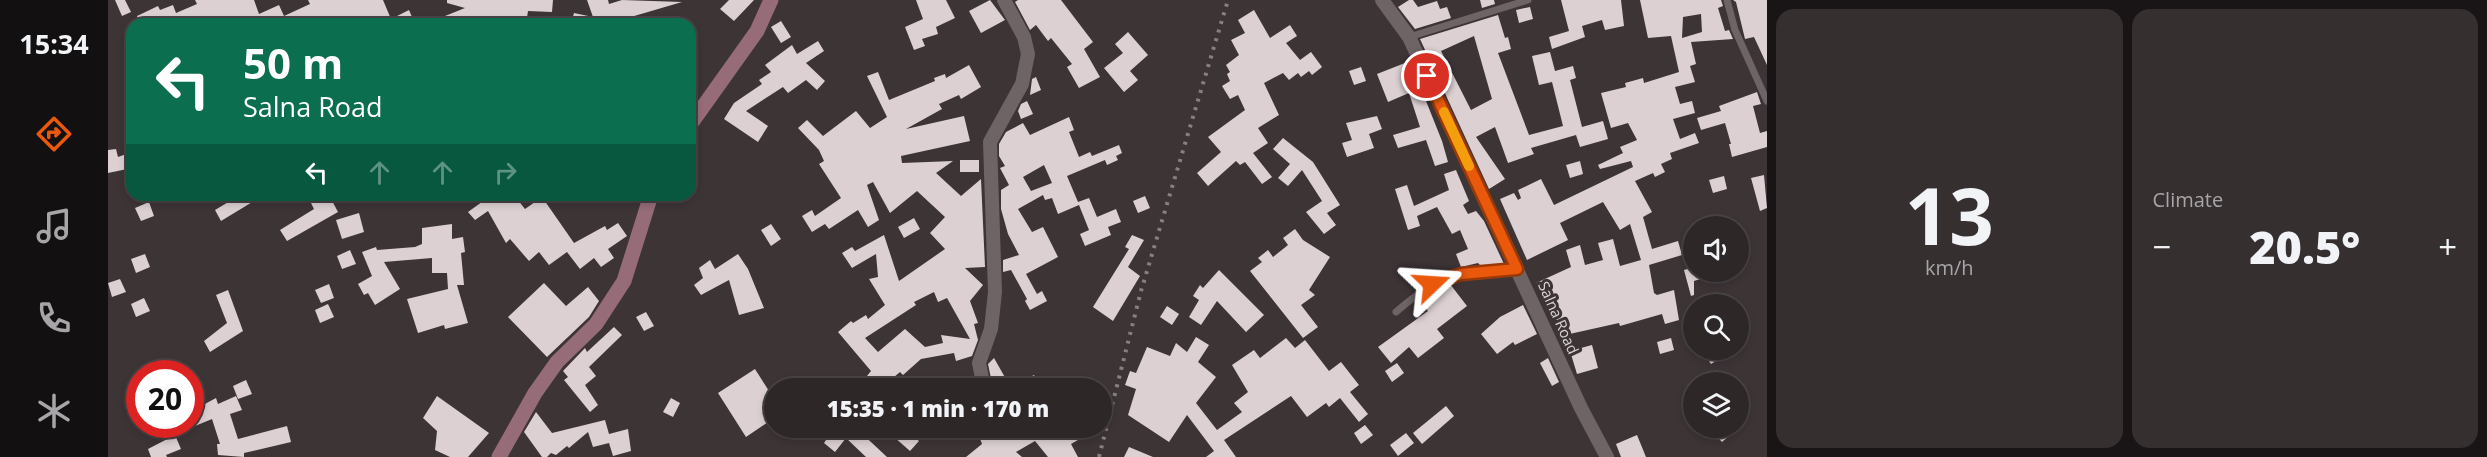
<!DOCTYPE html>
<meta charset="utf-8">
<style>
body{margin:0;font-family:"Open Sans",sans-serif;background:#362f30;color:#f1f3f6;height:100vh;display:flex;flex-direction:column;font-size:22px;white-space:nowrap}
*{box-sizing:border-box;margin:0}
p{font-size:20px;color:#a7a5a8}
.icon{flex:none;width:33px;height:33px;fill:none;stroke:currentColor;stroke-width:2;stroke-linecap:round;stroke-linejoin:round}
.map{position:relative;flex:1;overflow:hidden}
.details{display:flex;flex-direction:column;gap:9px;padding:9px;background:#191516;width:720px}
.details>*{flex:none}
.guide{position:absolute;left:18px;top:18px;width:570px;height:183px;border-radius:18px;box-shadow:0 3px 9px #0003,0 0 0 2px #494445;background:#0b6e4f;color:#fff;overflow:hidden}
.tools{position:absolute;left:1575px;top:216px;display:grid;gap:12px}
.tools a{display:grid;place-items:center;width:66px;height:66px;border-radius:50%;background:#2e2728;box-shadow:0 3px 9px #0003,0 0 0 2px #494445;font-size:30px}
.speed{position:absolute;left:18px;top:360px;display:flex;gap:12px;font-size:30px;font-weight:700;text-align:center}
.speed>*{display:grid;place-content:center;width:78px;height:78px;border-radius:50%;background:#2e2728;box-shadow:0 3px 9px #0003,0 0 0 2px #494445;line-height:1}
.speed .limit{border:9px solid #d22;background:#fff;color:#111}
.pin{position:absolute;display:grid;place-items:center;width:51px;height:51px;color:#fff;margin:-26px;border:3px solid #fff;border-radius:50%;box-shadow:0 2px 6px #0007}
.me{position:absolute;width:66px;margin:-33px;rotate:70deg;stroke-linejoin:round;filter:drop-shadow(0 0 4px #0008)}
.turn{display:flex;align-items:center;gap:21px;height:126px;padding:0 18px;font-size:27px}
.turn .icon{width:78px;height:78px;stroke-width:2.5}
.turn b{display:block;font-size:42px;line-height:51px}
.lanes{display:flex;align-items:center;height:57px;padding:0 18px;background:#0003;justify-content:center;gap:30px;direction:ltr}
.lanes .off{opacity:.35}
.big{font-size:45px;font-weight:800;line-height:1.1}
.details .widget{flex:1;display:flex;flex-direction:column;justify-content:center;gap:9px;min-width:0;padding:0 21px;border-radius:18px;background:#362f30}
.details .dial{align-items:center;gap:0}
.dial b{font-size:78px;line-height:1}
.heat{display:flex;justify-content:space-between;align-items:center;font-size:33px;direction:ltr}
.details .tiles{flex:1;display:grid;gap:9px;grid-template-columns:repeat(2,1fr)}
.trip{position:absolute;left:656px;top:378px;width:348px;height:60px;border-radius:30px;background:#2e2728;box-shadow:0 3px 9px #0003,0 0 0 2px #494445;font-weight:800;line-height:60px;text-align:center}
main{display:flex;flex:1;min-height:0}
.tabs{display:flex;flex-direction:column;width:108px;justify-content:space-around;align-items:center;background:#121010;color:#a7a5a8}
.tabs .icon{width:42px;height:42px}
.tabs .active{color:#ea580c}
.tabs b{font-size:27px;color:#f1f3f6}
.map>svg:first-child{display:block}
.building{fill:#dcd0d2;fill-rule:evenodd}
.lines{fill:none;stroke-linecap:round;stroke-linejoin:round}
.service{stroke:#6e6466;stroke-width:7}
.minor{stroke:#6e6466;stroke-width:14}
.secondary{stroke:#966c78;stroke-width:15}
.rail{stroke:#877f81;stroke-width:4;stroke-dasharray:3 6;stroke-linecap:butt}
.route-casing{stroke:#983908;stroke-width:15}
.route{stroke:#ea580c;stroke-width:10}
.slow{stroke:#f59e0b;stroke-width:10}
.labels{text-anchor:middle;stroke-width:6;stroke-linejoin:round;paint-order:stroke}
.street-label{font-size:15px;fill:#d9d3d4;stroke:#3d3436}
</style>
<main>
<nav class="tabs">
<b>15:34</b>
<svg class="icon active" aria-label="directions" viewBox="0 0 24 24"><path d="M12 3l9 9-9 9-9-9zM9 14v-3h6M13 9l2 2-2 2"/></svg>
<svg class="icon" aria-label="music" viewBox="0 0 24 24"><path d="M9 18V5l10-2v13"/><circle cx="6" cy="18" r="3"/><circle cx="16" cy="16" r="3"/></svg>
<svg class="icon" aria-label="phone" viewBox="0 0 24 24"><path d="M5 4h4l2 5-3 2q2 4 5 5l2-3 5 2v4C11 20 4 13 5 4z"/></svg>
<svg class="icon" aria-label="climate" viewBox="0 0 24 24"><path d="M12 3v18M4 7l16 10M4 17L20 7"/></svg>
</nav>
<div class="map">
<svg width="1659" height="457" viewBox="0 0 1659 457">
<rect width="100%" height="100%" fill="#3d3436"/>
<g class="building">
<path d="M7 0H17L23 12 14 16Z"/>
<path d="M87 0H146L151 14 171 5 176 16 202 4 200 0H275L283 19 301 10 307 24H32L29 16 50 6 52 10 65 5 68 13 89 4Z"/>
<path d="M339 0H445L444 12 420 11 418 24H394L369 16 372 24H317L357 8 339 3Z"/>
<path d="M479 0H500L501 4 514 0 574 2 499 24H463L466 13 485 17Z"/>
<path d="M621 0H646L626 21 612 9Z"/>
<path d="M808 0H838L847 18 828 27 830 34 814 39 817 46 806 50 797 27 815 19Z"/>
<path d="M882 0 897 20 873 33 861 11Z"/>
<path d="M910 0H953L985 42 976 49 992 77 971 88 959 67 964 64 943 38 940 41 928 25 922 30 907 2Z"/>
<path d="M1301 0H1305L1310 7 1329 1 1332 9 1339 7 1343 18 1307 29 1290 7Z"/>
<path d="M1372 0H1386L1387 4 1374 8Z"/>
<path d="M1453 0H1513L1516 26 1497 30 1494 20 1474 26 1477 37 1444 49 1441 37 1461 31Z"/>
<path d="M1532 0H1613L1615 6 1610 8 1617 31 1621 30 1625 39 1583 42 1588 64 1582 66 1587 82 1567 87 1572 104 1584 101 1587 113 1565 119 1572 139 1587 133 1591 143 1562 153 1564 159 1553 164 1557 172 1547 177 1545 173 1527 181 1544 212 1535 217 1544 249 1570 241 1574 255 1541 265 1546 293 1549 295 1566 290 1571 320 1557 324 1554 314 1512 326 1511 323 1457 335 1428 283 1463 267 1458 250 1472 245 1477 265 1495 260 1490 243 1505 239 1512 266 1533 260 1522 224 1512 230 1495 202 1452 223 1460 240 1419 260 1392 199 1406 193 1410 200 1413 198 1410 190 1433 179 1446 205 1525 167 1523 161 1492 169 1490 165 1515 153 1512 147 1529 140 1520 123 1503 128 1493 93 1518 87 1517 83 1535 78 1536 83 1571 72 1563 36 1540 38ZM1593 14 1594 32 1574 38 1575 17Z"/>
<path d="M1625 0H1659V65L1646 37 1637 39 1628 2Z"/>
<path d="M1422 7 1425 19 1411 23 1408 10Z"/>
<path d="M1146 10 1162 38 1182 25 1189 36 1178 43 1192 60 1203 52 1214 67 1204 75 1201 71 1193 77 1190 73 1181 80 1175 73 1156 83 1171 115 1150 128 1160 143 1145 153 1164 177 1154 184 1137 162 1132 165 1128 161 1100 186 1089 173 1113 152 1100 137 1137 110 1130 95 1122 99 1114 86 1122 81 1119 74 1122 72 1118 65 1131 55 1123 40 1137 33 1130 20Z"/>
<path d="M1390 15 1397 38 1400 37 1403 49 1390 53 1421 135 1455 126 1444 82 1431 85 1424 56 1442 52 1447 71 1465 66 1468 78 1462 80 1474 127 1495 121 1500 139 1472 147 1468 135 1423 148 1426 154 1400 163 1387 127 1368 137 1397 179 1381 189 1312 39ZM1366 36 1384 99 1363 110 1333 51Z"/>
<path d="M673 21 683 37 673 43 663 27Z"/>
<path d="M1020 32 1040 55 1022 71 1030 80 1016 92 996 68 1015 53 1007 44Z"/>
<path d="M710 41 716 51 698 63 717 81 709 90 698 80 680 93 675 87 638 111 660 126 650 142 616 119 626 103 654 84 651 80 663 72 657 65 684 45 689 54Z"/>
<path d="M1302 61 1334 141 1340 162 1327 166 1318 140 1290 148 1285 135 1312 127 1301 93 1280 102 1269 74Z"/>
<path d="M861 65 873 87 853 99 851 95 831 104 834 109 798 129 856 116 862 141 793 156 794 163 845 161 828 173 853 196 873 179 877 267 857 268 875 285 862 301 870 323 866 324 870 340 864 356 848 361 846 353 813 359 795 375 792 372 773 388 759 376 763 371 730 332 743 321 745 323 758 315 760 319 777 305 761 279 770 277 768 254 744 268 734 253 744 247 747 251 776 235 791 281 837 249 822 233 837 217 809 191 782 213 765 182 759 185 771 220 760 227 750 210 721 229 717 224 704 232 694 216 704 210 707 216 733 198 711 164 716 161 711 150 690 128 699 120 715 136 748 111 762 128 779 117 759 76 770 72 781 100 827 81 826 78 837 74 838 78ZM826 292 830 302 839 298 862 339 833 335 835 343 817 347 797 329 770 352 757 338 808 305 806 302Z"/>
<path d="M1253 67 1258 81 1246 85 1241 71Z"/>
<path d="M928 77 933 90 922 95 924 79Z"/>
<path d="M1649 92 1653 104 1645 106 1652 133 1659 131V147L1624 157 1621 144H1623L1617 123 1593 130 1589 118 1613 111 1611 106Z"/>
<path d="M919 101 925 114 913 119 910 111 913 104Z"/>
<path d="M1269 116 1274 129 1261 134 1266 148 1239 157 1234 143 1244 140 1238 123Z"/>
<path d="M961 117 966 130 961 132 971 157 982 152 984 156 1011 145 1014 153 1008 156 1010 160 999 165 997 160 959 176 970 202 981 198 989 217 1008 209 1013 222 1000 227 1003 235 977 246 972 234 981 230 971 205 950 214 944 198 937 200 935 195 910 209 924 232 935 227 950 257 918 274 929 294 934 291 939 301 922 310 917 301 919 299 903 270 895 272V260L911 255 900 234 893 209V190L901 185 892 168 897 166 891 156V144L898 132 915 123 922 135ZM936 165 944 183 923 191 915 177Z"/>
<path d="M1175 138 1205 162 1232 205 1219 213 1228 225 1216 234 1198 212 1214 201 1194 170 1180 186 1170 178 1182 164 1165 149Z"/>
<path d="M8 149 10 157 24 152V168L0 173V150Z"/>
<rect x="852" y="160" width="19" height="12"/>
<path d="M1472 161 1475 174 1462 178 1458 165Z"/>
<path d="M1348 170 1361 201 1355 205 1360 214 1368 211 1376 221 1396 264 1373 266 1370 263 1353 267 1348 254 1360 249 1352 230 1344 234 1329 207 1309 216 1312 226 1300 230 1287 189 1299 185 1306 206 1341 190 1336 174Z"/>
<path d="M1656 175 1659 208 1652 211 1643 178Z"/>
<path d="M1616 176 1619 189 1605 193 1601 180Z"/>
<path d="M132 195H156L113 221 107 210Z"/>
<path d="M213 195H221L230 212 179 241 172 230 206 209 202 201Z"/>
<path d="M375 195H406L417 209 434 197 466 243 497 226 499 230 510 223 519 236 500 249 506 258 493 267 486 258 472 269 459 252 441 265 431 252 421 261 402 239 398 243 380 211 367 220 360 212 378 199Z"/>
<path d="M1037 196 1042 208 1030 213 1025 201Z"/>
<path d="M41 202 46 216 33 221 27 208Z"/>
<path d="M251 213 256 232 234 239 228 220Z"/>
<path d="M806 218 812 229 796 238 790 227Z"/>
<path d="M344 224V239L355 237 357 252 353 253 356 285H349L360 323 337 329 336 325 310 333 299 299 340 289 339 273H324V258L276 262 292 289 267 305 260 293 256 295 250 284 264 276 254 252 268 247 269 250 307 247 314 244V228Z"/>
<path d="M663 224 673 239 663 246 653 230Z"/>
<path d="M1187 229 1195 240 1222 257 1201 290 1207 295 1193 305 1210 327 1195 338 1142 271 1154 262 1150 258 1160 250 1165 257 1180 245 1175 238Z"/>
<path d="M1024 235 1036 240 1020 267 1032 276 1005 321 985 307 1021 249 1017 247Z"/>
<path d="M242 250 248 264 234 269 229 256Z"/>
<path d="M37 254 42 267 28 273 23 259Z"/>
<path d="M630 254 640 269 656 308 631 315 621 280 593 295 586 285 595 278 591 268 602 260 607 269Z"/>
<path d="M1586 267V272H1608V274L1586 281V295L1583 296 1576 270Z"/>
<path d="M1111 270 1156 315 1138 332 1109 301 1093 325 1081 317 1091 300 1085 296 1092 285 1095 288Z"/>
<path d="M12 279 18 292 4 297 0 283Z"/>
<path d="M436 283 458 306 480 287 491 301 481 317 439 357 400 317Z"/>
<path d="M221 284 226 298 213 303 207 290Z"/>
<path d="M1342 284 1359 306 1329 329 1336 338 1310 358 1301 347 1283 363 1270 347 1320 311 1313 301Z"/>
<path d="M120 290 135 331 102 352 96 341 119 323 108 295Z"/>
<path d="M36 298 42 311 28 317 23 304Z"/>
<path d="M220 304 226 317 212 323 207 310Z"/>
<path d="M1415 305 1429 334 1407 345 1405 342 1389 354 1373 334 1392 317Z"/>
<path d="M1059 306 1071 314 1064 325 1052 317Z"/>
<path d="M538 312 546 326 536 331 528 317Z"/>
<path d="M506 327 514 335 481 367 488 376 477 385 490 405 482 412 456 380 460 377 455 371 477 348 479 352Z"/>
<path d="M1088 337 1101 345 1090 362 1108 377 1088 403 1109 430 1134 412 1126 403 1140 392 1124 365 1146 350 1152 358 1178 338 1187 348 1197 340 1221 371 1233 362 1251 385 1242 392 1260 414 1251 422 1232 398 1221 407 1218 403 1199 417 1183 396 1116 440 1128 457H1098L1106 451 1079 415 1061 442 1020 415 1028 389 1017 385 1022 371 1028 373 1039 347 1062 356 1068 343 1079 352Z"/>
<path d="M1563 338 1566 350 1552 354 1549 342Z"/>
<path d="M1484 345 1490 368 1469 374 1462 351Z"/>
<path d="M1594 350H1626L1603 364Z"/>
<path d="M886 358 903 388 926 375 933 388H885L880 364Z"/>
<path d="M1440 358 1451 382 1444 386 1432 363Z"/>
<path d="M1289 363 1296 373 1284 382 1277 371Z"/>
<path d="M647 369 666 399V418L638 437 610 393Z"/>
<path d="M138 380 144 394 130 399 125 386Z"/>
<path d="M128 396 134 410 122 414 130 439 179 426 183 442 136 453V457L110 455 109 444H112L104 419 87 426 82 412 108 398 110 404Z"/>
<path d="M329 396 381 433 360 457H342L327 450 329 431 315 418Z"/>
<path d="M563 398 572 403 565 417 555 412Z"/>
<path d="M1338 406 1346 416 1314 444 1305 433Z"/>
<path d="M428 412 444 433 497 420 501 434 520 429 523 451 505 456 501 443 485 447 480 432 461 448 459 446 448 455 443 453 439 457H434L416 432Z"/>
<path d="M1257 425 1265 435 1253 444 1246 433Z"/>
<path d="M726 428H748L779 457H758L738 438 727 452 716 443Z"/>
<path d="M794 428 811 441 802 451 786 437Z"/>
<path d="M868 428H967L970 440 963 444 970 457H940L927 441 908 452 914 457H858L874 444Z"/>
<path d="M1601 428H1630L1614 442Z"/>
<path d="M1298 433 1306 443 1290 456 1282 445Z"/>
<path d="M67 435 73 449 58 455 59 457H43L40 449Z"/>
<path d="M1529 435 1538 457H1513L1508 444Z"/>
<path d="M1021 447 1045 457H1016Z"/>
</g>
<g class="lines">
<g class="service">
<path d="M1619 0 1627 30 1659 101"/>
<path d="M1301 37 1420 0"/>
<path d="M1288 312C1335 271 1350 274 1409 269"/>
</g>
<g class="minor">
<path d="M1274 0 1301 37 1473 408 1499 457"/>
<path d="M876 388 871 363 883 329 887 292 882 142 914 84 920 54 916 37 896 0"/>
</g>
<g class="secondary">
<path d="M582 125 649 31 663 0"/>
<path d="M391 457 427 393 449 362 488 324 516 281 543 195"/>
</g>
<path class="rail" d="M991 457 1033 291 1120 0"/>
</g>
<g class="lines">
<defs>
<path id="route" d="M1319 76 1409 269 1353 274 1324 284"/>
</defs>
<use href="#route" class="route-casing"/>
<use href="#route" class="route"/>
<path class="slow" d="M1336 112 1361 166"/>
</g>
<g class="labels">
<g class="street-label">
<text transform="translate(1450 318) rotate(66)" y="5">Salna Road</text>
</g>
</g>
</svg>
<div class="tools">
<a><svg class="icon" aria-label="sound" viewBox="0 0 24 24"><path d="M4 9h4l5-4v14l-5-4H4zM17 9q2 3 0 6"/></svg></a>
<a><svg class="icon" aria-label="search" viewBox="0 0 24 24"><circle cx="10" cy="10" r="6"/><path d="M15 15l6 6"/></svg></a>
<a><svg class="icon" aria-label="layers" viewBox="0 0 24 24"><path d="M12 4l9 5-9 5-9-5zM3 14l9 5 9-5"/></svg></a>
</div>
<div class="speed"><div class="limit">20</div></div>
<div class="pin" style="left:1319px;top:76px;background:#d93025"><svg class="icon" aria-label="arrive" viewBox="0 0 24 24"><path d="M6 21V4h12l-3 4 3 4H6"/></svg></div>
<svg class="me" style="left:1324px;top:284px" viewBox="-20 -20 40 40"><path d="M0-17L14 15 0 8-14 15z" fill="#ea580c" stroke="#fff" stroke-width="4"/></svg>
<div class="trip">15:35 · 1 min · 170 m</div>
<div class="guide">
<div class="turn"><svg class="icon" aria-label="left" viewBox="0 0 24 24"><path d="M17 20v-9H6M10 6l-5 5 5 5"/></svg><div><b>50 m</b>Salna Road</div></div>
<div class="lanes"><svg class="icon" aria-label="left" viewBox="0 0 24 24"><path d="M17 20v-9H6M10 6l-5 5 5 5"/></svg><svg class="icon off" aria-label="ahead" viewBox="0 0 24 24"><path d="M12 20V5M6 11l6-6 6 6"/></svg><svg class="icon off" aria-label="ahead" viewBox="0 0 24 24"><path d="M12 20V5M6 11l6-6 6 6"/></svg><svg class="icon off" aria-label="right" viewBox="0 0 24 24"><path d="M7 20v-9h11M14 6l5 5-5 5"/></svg></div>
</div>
</div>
<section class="details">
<div class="tiles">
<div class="widget dial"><b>13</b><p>km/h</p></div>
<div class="widget"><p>Climate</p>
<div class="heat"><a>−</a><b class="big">20.5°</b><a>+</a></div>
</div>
</div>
</section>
</main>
